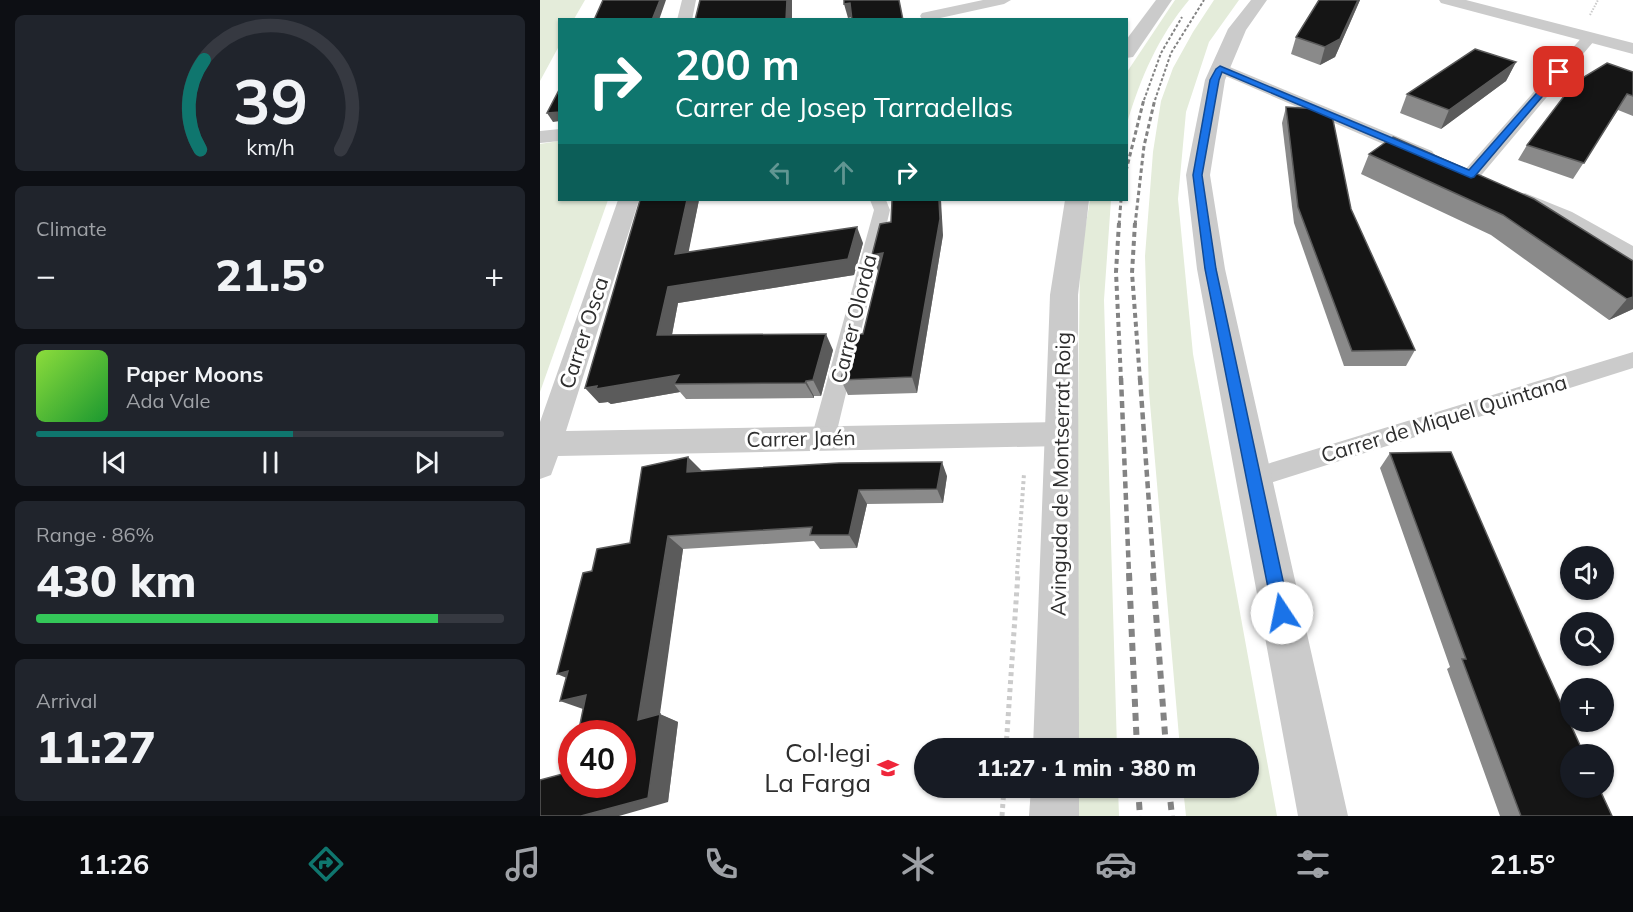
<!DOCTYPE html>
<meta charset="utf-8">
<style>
body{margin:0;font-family:Mulish,sans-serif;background:#20242c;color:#f1f3f6;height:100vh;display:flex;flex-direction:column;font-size:22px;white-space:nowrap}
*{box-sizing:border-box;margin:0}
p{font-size:20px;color:#9ea1a6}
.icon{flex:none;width:33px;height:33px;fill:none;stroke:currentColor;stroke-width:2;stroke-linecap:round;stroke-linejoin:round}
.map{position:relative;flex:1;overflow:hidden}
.details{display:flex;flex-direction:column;gap:15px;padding:15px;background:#0d0f14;width:540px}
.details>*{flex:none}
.banner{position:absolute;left:18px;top:18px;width:570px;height:183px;border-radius:0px;box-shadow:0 2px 4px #0004;background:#0f766e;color:#fff;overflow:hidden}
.controls{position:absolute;left:1020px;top:546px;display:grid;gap:12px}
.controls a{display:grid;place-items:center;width:54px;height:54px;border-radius:50%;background:#171b24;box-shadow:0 2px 4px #0004;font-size:30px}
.speed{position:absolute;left:18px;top:720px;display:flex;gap:12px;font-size:30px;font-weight:700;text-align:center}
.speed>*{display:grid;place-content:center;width:78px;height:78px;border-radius:50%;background:#171b24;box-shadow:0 2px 4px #0004;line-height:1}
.speed .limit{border:9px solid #d22;background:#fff;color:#111}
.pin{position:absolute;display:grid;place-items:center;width:51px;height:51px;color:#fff;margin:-26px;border-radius:12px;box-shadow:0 3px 9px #0006}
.me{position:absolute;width:66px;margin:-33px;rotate:349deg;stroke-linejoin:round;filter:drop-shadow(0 0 4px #0008)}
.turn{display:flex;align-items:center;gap:21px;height:126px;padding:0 18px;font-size:27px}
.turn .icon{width:78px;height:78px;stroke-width:2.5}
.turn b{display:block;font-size:42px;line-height:51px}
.lanes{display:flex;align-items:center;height:57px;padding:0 18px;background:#0003;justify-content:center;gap:30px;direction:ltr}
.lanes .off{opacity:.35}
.big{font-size:45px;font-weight:800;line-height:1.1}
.details .tile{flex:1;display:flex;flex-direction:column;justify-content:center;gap:9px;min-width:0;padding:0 21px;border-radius:9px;background:#20242c}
.details .dial{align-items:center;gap:0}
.dial svg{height:156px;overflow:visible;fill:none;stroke:#363941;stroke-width:7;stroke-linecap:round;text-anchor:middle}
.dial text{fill:#f1f3f6;stroke:none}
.song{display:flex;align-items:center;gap:18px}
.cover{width:72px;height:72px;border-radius:9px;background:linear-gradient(135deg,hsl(90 70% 55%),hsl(130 70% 35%))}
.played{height:6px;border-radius:3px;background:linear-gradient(90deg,#0f766e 55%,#363941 55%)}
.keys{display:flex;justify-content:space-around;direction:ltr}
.heat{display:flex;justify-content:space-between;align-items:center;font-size:33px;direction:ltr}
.charge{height:9px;border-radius:4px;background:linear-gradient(90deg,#34c759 86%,#363941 0)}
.trip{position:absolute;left:374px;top:738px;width:345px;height:60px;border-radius:30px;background:#171b24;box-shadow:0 2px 4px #0004;font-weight:800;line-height:60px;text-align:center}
.menu{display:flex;height:96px;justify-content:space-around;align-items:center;background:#090b0e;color:#9ea1a6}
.menu .icon{width:42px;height:42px}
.menu .current{color:#0f766e}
.menu b{font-size:27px;color:#f1f3f6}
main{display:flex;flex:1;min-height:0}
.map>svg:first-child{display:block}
.green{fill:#e4ecda}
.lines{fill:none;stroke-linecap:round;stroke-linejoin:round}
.path-far2{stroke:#cbcbcb;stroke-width:2;stroke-dasharray:1.5 1.5;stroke-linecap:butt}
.path-far1{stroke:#cbcbcb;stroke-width:4;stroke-dasharray:3 3;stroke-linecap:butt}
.path{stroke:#cbcbcb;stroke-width:5;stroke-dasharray:4 4;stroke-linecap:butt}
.pedestrian{fill:#cbcbcb;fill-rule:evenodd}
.minor{fill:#cbcbcb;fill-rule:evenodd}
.tertiary{fill:#cbcbcb;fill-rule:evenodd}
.rail-far4{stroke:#838383;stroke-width:2;stroke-dasharray:3 2;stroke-linecap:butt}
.rail-far3{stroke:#838383;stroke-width:3;stroke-dasharray:4.5 3;stroke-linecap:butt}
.rail-far2{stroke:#838383;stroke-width:4;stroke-dasharray:5 4;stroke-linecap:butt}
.rail-far1{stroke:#838383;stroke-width:4.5;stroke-dasharray:7 4.5;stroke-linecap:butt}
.rail{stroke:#838383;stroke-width:6;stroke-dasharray:8 6;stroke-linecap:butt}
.wall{fill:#8a8a8a}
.shaded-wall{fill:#5b5b5b}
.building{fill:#151515;stroke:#5b5b5b;stroke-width:1.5}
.route{fill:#1a73e8;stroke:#114b97;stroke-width:1.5}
.labels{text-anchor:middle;stroke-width:6;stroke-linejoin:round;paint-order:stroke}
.street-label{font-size:21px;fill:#2e2e2e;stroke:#fff}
.near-poi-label{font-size:26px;fill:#2e2e2e;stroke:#fff;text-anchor:end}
</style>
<main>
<section class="details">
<div class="tile dial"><svg viewBox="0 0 100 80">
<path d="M14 69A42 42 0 1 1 86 69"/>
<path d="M14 69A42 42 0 0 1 16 23" stroke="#0f766e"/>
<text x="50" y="56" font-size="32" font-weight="700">39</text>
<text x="50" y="72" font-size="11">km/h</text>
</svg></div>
<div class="tile"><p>Climate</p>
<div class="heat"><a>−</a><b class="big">21.5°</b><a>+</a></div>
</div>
<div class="tile">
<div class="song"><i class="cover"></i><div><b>Paper Moons</b><p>Ada Vale</p></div></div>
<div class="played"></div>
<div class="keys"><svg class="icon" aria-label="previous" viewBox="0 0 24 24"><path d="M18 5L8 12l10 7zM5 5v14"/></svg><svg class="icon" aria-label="pause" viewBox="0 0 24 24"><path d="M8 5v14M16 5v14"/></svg><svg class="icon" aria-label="next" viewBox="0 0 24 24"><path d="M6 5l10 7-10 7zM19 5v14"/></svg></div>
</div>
<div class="tile"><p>Range · 86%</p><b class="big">430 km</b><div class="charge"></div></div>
<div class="tile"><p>Arrival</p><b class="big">11:27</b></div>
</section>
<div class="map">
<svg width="1093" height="816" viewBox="0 0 1093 816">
<rect width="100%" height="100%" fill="#fff"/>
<g class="green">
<path d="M0 0H45L34 19 20 20 19 46 0 81Z"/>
<path d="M635 0H649C618 37 601 77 587 123V72Z"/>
<path d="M674 0H699L669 42 646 112 638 199 653 354 737 816H646L643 788H708V748H640L609 392 605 256 613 152 621 101 633 68 653 32Z"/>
<path d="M19 141 20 200H68L0 392V144Z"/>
<path d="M550 200H571L564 300 577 748H534L540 260Z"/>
<path d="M534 788H578L579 816H533Z"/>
</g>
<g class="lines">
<path class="path-far2" d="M1050 15 1058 0"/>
<path class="path-far1" d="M477 574 484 474"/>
<g class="path">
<path d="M466 748 478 573"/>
<path d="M462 816 464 788"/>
</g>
<g class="pedestrian">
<path d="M330 200H346L350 210 295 439 291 446 283 449 275 446 271 439 334 210Z"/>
<path d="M1093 352V368L714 488 705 485 702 478 705 471 714 468Z"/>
</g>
<g class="minor">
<path d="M142 0H156L152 20H137Z"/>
<path d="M443 0H471L464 4 391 20 382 19 380 16 382 13Z"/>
<path d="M1049 33 1057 38 1054 41 938 179H924L921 175 924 171 1044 35Z"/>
<path d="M680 63 892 151 895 155 892 159H878L674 71 672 68 674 65Z"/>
<path d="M20 129V141L0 143V131Z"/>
<path d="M985 193 1032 212 1093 246V263L1085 261 1016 222 978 203 974 199 978 195Z"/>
<path d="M78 200H99L26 431 522 422 532 426 537 434 532 442 522 446 18 456 11 475 0 479V422Z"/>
</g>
<g class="tertiary">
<path d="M616 0H632L593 57 586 58V40Z"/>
<path d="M711 0H727L706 30 685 80 670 175 685 269 808 816H758L657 269 646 175 665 80 688 29Z"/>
<path d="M899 0H926L1093 43V54L901 3Z"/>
<path d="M525 200H549L538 295 539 748H493L510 295Z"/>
<path d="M491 788H539V816H489Z"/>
</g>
<g class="rail-far4">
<path d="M604 100 621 53 642 17"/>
<path d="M615 100 631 53 664 0"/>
</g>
<g class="rail-far3">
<path d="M586 171 604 99"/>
<path d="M579 225 581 200"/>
<path d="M595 225 604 146 615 99"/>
</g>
<g class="rail-far2">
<path d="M579 223 576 272 581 380"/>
<path d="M595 223 592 273 600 380"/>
</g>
<g class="rail-far1">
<path d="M581 378 589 574"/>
<path d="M600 378 614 574"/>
</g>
<g class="rail">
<path d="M589 573 597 748"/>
<path d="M613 573 626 748"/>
<path d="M598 788 600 816"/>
<path d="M629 788 632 816"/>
</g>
</g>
<g class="wall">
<path d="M779 0H820L795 57 780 65 751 54 756 37Z"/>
<path d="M976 62 966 81 901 129 860 113 867 94Z"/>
<path d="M1093 72V116L1078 110 1033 179 978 160 987 145Z"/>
<path d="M746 107 811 209 875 350 866 366H804L754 223 742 123Z"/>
<path d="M829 154 1093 261V309L1069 320 951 235 821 174Z"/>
<path d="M159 200 148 252 323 243 314 275 138 303 132 335 293 350 281 396H274V398L146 399 140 392 71 404 68 402 59 403Z"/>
<path d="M351 222 403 235 377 393 308 395 301 380 323 334 339 271H338Z"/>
<path d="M850 453 1000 657 1072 816H960L907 669 910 667 840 468Z"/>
<path d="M161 471 407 476 403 503 327 504 317 548 280 549 274 541 143 549 119 714 138 722 128 802 30 772 43 709 52 571 90 543Z"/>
</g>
<g class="shaded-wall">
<path d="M120 0H126L119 20H112Z"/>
<path d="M247 0H252V20H246Z"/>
<path d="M818 0H820L795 57 780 65 785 47Z"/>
<path d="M310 3 314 17 308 18 304 4Z"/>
<path d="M976 62 966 81 901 129 909 110Z"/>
<path d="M20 112V121L13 122 7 113Z"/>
<path d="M147 200H166H159L145 270 135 254Z"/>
<path d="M399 200H401L403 235 377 393 372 377Z"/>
<path d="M317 227 323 243 314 275 138 303 129 350 117 335 128 287Z"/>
<path d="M343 253 348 269 338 271 332 255Z"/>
<path d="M1093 297V309L1069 320 1087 299Z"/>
<path d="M286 334 293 350 281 396 273 380Z"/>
<path d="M139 375 134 384 140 392 71 404 68 402 59 403 45 388Z"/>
<path d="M266 381 274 396V398L265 383Z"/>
<path d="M148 457 162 471 147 472Z"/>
<path d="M402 462 407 476 403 503 397 489Z"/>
<path d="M319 490 327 504 317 548 309 535Z"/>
<path d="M128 536 143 549 118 728 98 720Z"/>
<path d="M28 671 39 683 17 674Z"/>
<path d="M46 695 67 703 43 709 20 701Z"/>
<path d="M120 714 138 722 128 802 79 816H41Z"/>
</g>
<g class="building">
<path d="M63 0H120L112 20H54Z"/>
<path d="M160 0H247L246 20H155Z"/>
<path d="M304 0H359L363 20H312L310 3 304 4Z"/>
<path d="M779 0H818L800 39 785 47 756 37Z"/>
<path d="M935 49 976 62 909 110 867 94Z"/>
<path d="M1067 63 1093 72V96L1087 94 1044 163 987 145 1034 83Z"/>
<path d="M20 88V112L7 113Z"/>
<path d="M746 107 778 109 792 115 811 209 875 350 812 351 758 207Z"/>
<path d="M853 137 994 199 1093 261V297L1087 299 963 215 829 154Z"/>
<path d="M100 200H147L135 254 317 227 308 259 128 287 117 335 286 334 273 380 266 381 265 383 134 384 139 375 56 389 57 386 45 388Z"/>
<path d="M352 200H399L400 219 372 377 301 380 312 334H323L343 253 332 255 340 224 351 222Z"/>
<path d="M911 452 1000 657 1044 754H1030V788H1059L1072 816H981L922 659H926L850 453Z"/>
<path d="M148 457 147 472 299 463 402 462 397 489 319 490 309 535H270L272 527 128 536 98 720 120 714 108 798 41 816H0V780L30 772 32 765V784H82V734H38L46 695 20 701 28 671 17 674 43 573 52 571 57 549 90 543 102 467Z"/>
</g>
<path class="route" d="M680 66 929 170 1017 70 1023 72 934 177 931 178 682 72 679 80 662 175 676 269 750 613 748 619 742 622 736 619 733 613 665 269 653 175 670 80 676 69Z"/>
<defs>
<symbol id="school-bare" viewBox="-9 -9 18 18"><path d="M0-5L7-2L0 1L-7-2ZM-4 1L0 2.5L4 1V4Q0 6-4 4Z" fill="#ef263a" stroke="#fff" stroke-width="2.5" paint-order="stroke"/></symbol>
</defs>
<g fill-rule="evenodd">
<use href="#school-bare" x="333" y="753" width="30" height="30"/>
</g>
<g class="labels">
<g class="street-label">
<text transform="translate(314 319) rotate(-76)" y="7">Carrer Olorda</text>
<text transform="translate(44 333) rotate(-72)" y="7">Carrer Osca</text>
<text transform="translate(904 419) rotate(-17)" y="7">Carrer de Miquel Quintana</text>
<text transform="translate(261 439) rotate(-1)" y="7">Carrer Jaén</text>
<text transform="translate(521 474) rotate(-89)" y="7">Avinguda de Montserrat Roig</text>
</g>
<g class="near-poi-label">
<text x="331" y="762">Col·legi<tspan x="331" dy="30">La Farga</tspan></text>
</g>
</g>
</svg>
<div class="controls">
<a><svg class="icon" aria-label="sound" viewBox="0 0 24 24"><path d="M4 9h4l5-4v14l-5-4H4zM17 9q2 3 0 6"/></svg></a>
<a><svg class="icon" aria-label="search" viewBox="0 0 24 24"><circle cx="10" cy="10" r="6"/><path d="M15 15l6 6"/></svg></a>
<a>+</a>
<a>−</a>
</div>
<div class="speed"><div class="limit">40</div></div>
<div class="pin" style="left:1019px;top:72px;background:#d93025"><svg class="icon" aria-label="arrive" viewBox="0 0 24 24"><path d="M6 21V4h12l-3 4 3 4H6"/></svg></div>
<svg class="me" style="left:742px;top:613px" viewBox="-20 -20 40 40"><circle r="19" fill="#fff"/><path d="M0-13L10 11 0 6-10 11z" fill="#1a73e8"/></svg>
<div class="trip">11:27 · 1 min · 380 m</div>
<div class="banner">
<div class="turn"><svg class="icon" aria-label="right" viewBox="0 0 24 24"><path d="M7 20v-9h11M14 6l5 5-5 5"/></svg><div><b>200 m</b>Carrer de Josep Tarradellas</div></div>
<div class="lanes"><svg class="icon off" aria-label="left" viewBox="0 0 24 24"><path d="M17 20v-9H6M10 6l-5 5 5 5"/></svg><svg class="icon off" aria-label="ahead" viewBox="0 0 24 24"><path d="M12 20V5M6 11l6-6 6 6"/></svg><svg class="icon" aria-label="right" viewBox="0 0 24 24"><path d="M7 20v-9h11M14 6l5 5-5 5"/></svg></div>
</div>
</div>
</main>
<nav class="menu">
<b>11:26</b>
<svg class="icon current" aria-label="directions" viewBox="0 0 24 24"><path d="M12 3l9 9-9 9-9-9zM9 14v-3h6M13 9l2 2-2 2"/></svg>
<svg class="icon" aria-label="music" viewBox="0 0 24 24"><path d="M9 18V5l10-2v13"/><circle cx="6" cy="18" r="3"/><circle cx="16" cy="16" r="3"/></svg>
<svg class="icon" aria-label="phone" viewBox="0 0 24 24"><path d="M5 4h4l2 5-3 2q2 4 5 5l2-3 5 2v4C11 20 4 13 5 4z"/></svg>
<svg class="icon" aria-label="climate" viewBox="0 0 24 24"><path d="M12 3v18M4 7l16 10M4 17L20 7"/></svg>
<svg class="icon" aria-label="car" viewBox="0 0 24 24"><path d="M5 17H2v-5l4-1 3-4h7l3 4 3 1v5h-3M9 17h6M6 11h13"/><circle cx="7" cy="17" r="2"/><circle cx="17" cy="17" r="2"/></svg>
<svg class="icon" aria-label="filters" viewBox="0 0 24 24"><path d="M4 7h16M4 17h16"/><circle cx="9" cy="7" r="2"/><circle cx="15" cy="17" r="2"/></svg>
<b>21.5°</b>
</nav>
